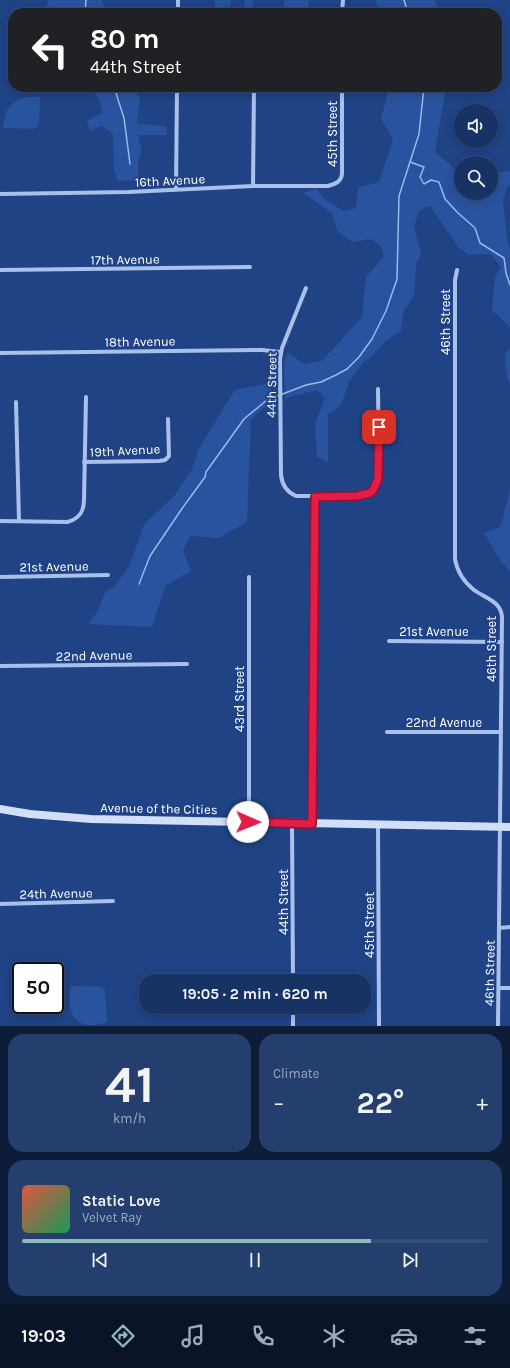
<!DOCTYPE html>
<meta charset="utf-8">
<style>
body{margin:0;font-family:Karla,sans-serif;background:#243e6d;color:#f1f3f6;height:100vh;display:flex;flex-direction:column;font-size:15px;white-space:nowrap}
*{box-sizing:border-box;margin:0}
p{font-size:13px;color:#9eaabf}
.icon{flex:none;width:22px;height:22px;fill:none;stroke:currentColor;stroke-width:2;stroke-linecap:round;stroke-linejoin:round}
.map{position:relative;height:1026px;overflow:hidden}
.sheet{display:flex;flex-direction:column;gap:8px;padding:8px;background:#0d1c37;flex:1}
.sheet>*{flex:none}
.top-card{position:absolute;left:8px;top:8px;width:494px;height:84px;border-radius:16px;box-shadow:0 2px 10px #0003,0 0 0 1px #364d78;background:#202124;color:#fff;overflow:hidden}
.fabs{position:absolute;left:454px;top:104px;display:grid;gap:8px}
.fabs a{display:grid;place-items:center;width:44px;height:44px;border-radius:50%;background:#173264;box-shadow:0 2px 10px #0003,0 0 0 1px #364d78;font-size:20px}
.speed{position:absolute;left:12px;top:962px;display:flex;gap:8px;font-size:20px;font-weight:700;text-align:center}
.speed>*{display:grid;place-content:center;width:52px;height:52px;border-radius:50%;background:#173264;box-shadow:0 2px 10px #0003,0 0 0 1px #364d78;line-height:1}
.speed .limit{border:2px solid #111;border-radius:6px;background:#fff;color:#111}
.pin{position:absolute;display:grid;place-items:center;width:34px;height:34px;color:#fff;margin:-17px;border-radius:8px;box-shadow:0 2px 6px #0006}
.me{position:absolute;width:44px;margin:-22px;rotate:91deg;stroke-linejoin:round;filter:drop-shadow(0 0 3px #0008)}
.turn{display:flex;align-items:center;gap:14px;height:84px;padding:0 16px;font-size:18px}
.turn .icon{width:52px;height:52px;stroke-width:2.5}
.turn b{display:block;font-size:28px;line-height:34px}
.big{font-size:30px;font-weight:700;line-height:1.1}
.sheet .card{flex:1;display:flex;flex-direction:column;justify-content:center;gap:6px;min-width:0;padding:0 14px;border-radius:16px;background:#243e6d}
.sheet .dial{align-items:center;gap:0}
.dial b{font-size:52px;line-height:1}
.song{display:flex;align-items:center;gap:12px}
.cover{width:48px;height:48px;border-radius:6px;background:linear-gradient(135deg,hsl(10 70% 55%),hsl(150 70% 35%))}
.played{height:4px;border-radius:2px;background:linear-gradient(90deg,#8bbbb9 75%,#364d78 75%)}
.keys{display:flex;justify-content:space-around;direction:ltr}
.heat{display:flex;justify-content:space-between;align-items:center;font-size:22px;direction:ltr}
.sheet .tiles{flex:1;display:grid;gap:8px;grid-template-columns:1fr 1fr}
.card:last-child{grid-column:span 2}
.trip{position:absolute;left:139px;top:974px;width:232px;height:40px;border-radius:16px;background:#173264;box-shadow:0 2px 10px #0003,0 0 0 1px #364d78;font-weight:700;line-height:40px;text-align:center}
.tab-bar{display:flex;height:64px;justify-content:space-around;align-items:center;background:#091428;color:#9eaabf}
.tab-bar .icon{width:28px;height:28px}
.tab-bar .selected{color:#8bbbb9}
.tab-bar b{font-size:18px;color:#f1f3f6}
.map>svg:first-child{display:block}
.green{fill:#29539e}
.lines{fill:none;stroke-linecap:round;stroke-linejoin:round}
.stream{stroke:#9bb9eb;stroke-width:1.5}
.minor{stroke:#a8c0ea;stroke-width:4}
.secondary{stroke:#d3dff8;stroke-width:8}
.route-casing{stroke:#92132f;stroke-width:10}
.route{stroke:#e11d48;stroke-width:7}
.labels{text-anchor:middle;stroke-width:4;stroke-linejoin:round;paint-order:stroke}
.street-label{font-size:13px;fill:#fff;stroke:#1f4385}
</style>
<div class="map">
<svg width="510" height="1026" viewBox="0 0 510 1026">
<rect width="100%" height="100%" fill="#1f4385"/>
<g class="green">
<path d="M49 0H102L106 13H43Z"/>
<path d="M215 0H231L230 13H215Z"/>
<path d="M244 0H253L252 13H245Z"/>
<path d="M284 0H309L307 13H284Z"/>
<path d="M375 0H435L438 9 441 13H382Z"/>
<path d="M89 87H131L140 98 137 123 166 127 167 135H138L142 152 138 160V180L118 181 114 170 113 134 102 126 90 131 87 121 102 113 100 101Z"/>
<path d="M408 87H446L435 152 454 168 461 171V193H491V174L510 171V184L507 186 503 201 508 244 510 250V328L508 325 492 310 495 277 501 267 491 254 469 255 459 248 430 206 419 211 414 226 421 254 416 264 414 296 404 310 401 331 387 340 376 352 363 363 350 380 341 405 328 414V463L317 457 315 423 325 398 317 390 285 398 284 362 288 352 304 364 322 361 362 317 366 277 384 256 381 246 371 239 352 242 338 232 332 213 303 193 316 189 326 200 344 211 356 208 358 187 379 182 393 140 381 119 388 92Z"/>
<path d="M25 97H40L39 125 34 129 3 128C5 110 8 103 25 97Z"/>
<path d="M510 348V385L506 373 505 355Z"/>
<path d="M270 383 274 406 263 408 251 419 247 522 219 538 190 536 183 551 191 571 165 586 152 627 88 624 99 609 105 592 114 587 130 565 144 524 174 496 191 471 199 448 235 390Z"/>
<path d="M510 483V571L501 561 484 533 501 526 509 494Z"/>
<path d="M71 986 102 987 105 991 107 1022C102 1023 96 1025 91 1025 68 1024 68 1003 71 986Z"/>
</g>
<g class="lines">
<g class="stream">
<path d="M404 0 408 13"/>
<path d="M85 13 86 0"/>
<path d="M114 87 124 118 130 164"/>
<path d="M410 162 424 167 420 177 424 184 431 180 439 182 445 199 457 212 475 228 480 243 504 258 506 273 510 285"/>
<path d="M139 584 150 556 181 510 205 477 206 472 244 419 267 400 306 385 321 382 336 375 347 369 359 357 372 339 386 311 397 279 399 196 419 134 424 87"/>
</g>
<g class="minor">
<path d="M178 13V0"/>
<path d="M256 13V9"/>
<path d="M342 13 343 0"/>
<path d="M253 186 254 87"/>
<path d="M176 189 177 87"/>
<path d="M0 194 129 192 253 186H328C335 184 341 182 342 174V87"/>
<path d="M0 270 250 267"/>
<path d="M457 270 455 280V559C457 571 464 582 474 590 485 598 501 601 502 617L498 1026"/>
<path d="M306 288 282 348 280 359 281 475C282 485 287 492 296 496H357C375 494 378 486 379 470L378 389"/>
<path d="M0 353 262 350 280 352"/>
<path d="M16 402 19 521"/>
<path d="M84 462 159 461 165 460 169 456 168 419"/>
<path d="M0 521 67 522C79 519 84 512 84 500L86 397"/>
<path d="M0 577 108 575"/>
<path d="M389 641 502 642"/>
<path d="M0 666 187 664"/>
<path d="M387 732H501"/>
<path d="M249 822V577"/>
<path d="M292 823 293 981"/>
<path d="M312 824 315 497"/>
<path d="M378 825 379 1026"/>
<path d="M0 904 113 901"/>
<path d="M499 928 510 927"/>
<path d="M499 988H510"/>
<path d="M293 1007V1026"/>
</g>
<path class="secondary" d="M0 809 30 814 91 819 510 827"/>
</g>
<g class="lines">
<defs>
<path id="route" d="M248 822 312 824 315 497 357 496 370 493 373 490 378 479 379 427"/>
</defs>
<use href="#route" class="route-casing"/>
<use href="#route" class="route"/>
</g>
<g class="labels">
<g class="street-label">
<text transform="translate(332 134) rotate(-90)" y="5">45th Street</text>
<text transform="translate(170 180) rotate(-3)" y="5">16th Avenue</text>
<text transform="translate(125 259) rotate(-1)" y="5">17th Avenue</text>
<text transform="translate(445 322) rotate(-90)" y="5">46th Street</text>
<text transform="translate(140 341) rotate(-1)" y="5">18th Avenue</text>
<text transform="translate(271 385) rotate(-89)" y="5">44th Street</text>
<text transform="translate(125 450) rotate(-3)" y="5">19th Avenue</text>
<text transform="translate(54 566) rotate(-1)" y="5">21st Avenue</text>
<text x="434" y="636">21st Avenue</text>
<text transform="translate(491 649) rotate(-90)" y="5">46th Street</text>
<text transform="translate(94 655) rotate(-1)" y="5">22nd Avenue</text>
<text transform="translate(239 699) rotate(-90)" y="5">43rd Street</text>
<text x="444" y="727">22nd Avenue</text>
<text transform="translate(159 808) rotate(1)" y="5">Avenue of the Cities</text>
<text transform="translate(56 893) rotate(-1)" y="5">24th Avenue</text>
<text transform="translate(283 902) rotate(-90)" y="5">44th Street</text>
<text transform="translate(369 925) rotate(-90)" y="5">45th Street</text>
<text transform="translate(489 973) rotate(-89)" y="5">46th Street</text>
</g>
</g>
</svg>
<div class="fabs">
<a><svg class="icon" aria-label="sound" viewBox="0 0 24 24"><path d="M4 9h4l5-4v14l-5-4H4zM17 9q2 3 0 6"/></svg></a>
<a><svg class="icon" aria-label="search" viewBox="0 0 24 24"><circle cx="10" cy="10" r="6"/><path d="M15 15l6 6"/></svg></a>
</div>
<div class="speed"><div class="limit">50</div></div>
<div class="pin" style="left:379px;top:427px;background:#d93025"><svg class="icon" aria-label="arrive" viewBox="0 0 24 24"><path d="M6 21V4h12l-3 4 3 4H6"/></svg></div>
<svg class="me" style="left:248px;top:822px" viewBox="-20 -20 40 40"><circle r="19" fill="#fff"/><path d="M0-13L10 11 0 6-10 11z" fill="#e11d48"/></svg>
<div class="trip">19:05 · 2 min · 620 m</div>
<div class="top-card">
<div class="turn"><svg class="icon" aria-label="left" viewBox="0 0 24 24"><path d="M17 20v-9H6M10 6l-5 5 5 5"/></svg><div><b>80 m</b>44th Street</div></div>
</div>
</div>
<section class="sheet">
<div class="tiles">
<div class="card dial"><b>41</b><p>km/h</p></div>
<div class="card"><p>Climate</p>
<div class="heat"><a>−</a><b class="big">22°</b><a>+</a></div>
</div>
<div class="card">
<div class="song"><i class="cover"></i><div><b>Static Love</b><p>Velvet Ray</p></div></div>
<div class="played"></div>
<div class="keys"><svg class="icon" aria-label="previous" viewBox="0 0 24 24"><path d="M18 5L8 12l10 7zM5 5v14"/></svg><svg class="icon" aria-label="pause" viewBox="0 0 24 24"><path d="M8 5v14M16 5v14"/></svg><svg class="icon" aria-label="next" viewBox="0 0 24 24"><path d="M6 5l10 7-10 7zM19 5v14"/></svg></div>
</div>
</div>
</section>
<nav class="tab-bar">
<b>19:03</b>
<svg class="icon selected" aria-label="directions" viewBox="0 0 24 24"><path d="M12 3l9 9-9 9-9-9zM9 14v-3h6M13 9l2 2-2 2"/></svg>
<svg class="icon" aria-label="music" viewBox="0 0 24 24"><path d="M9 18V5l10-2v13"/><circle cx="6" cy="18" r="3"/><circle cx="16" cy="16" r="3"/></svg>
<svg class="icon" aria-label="phone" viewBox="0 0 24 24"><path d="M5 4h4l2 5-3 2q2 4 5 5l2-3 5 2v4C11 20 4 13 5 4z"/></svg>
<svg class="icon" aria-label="climate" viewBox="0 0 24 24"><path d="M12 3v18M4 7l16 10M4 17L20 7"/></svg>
<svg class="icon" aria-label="car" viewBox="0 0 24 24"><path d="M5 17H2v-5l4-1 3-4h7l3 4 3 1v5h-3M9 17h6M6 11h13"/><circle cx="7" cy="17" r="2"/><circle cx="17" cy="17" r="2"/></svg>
<svg class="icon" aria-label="filters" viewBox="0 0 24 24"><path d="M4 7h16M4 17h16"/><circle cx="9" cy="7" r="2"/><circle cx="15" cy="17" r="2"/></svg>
</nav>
